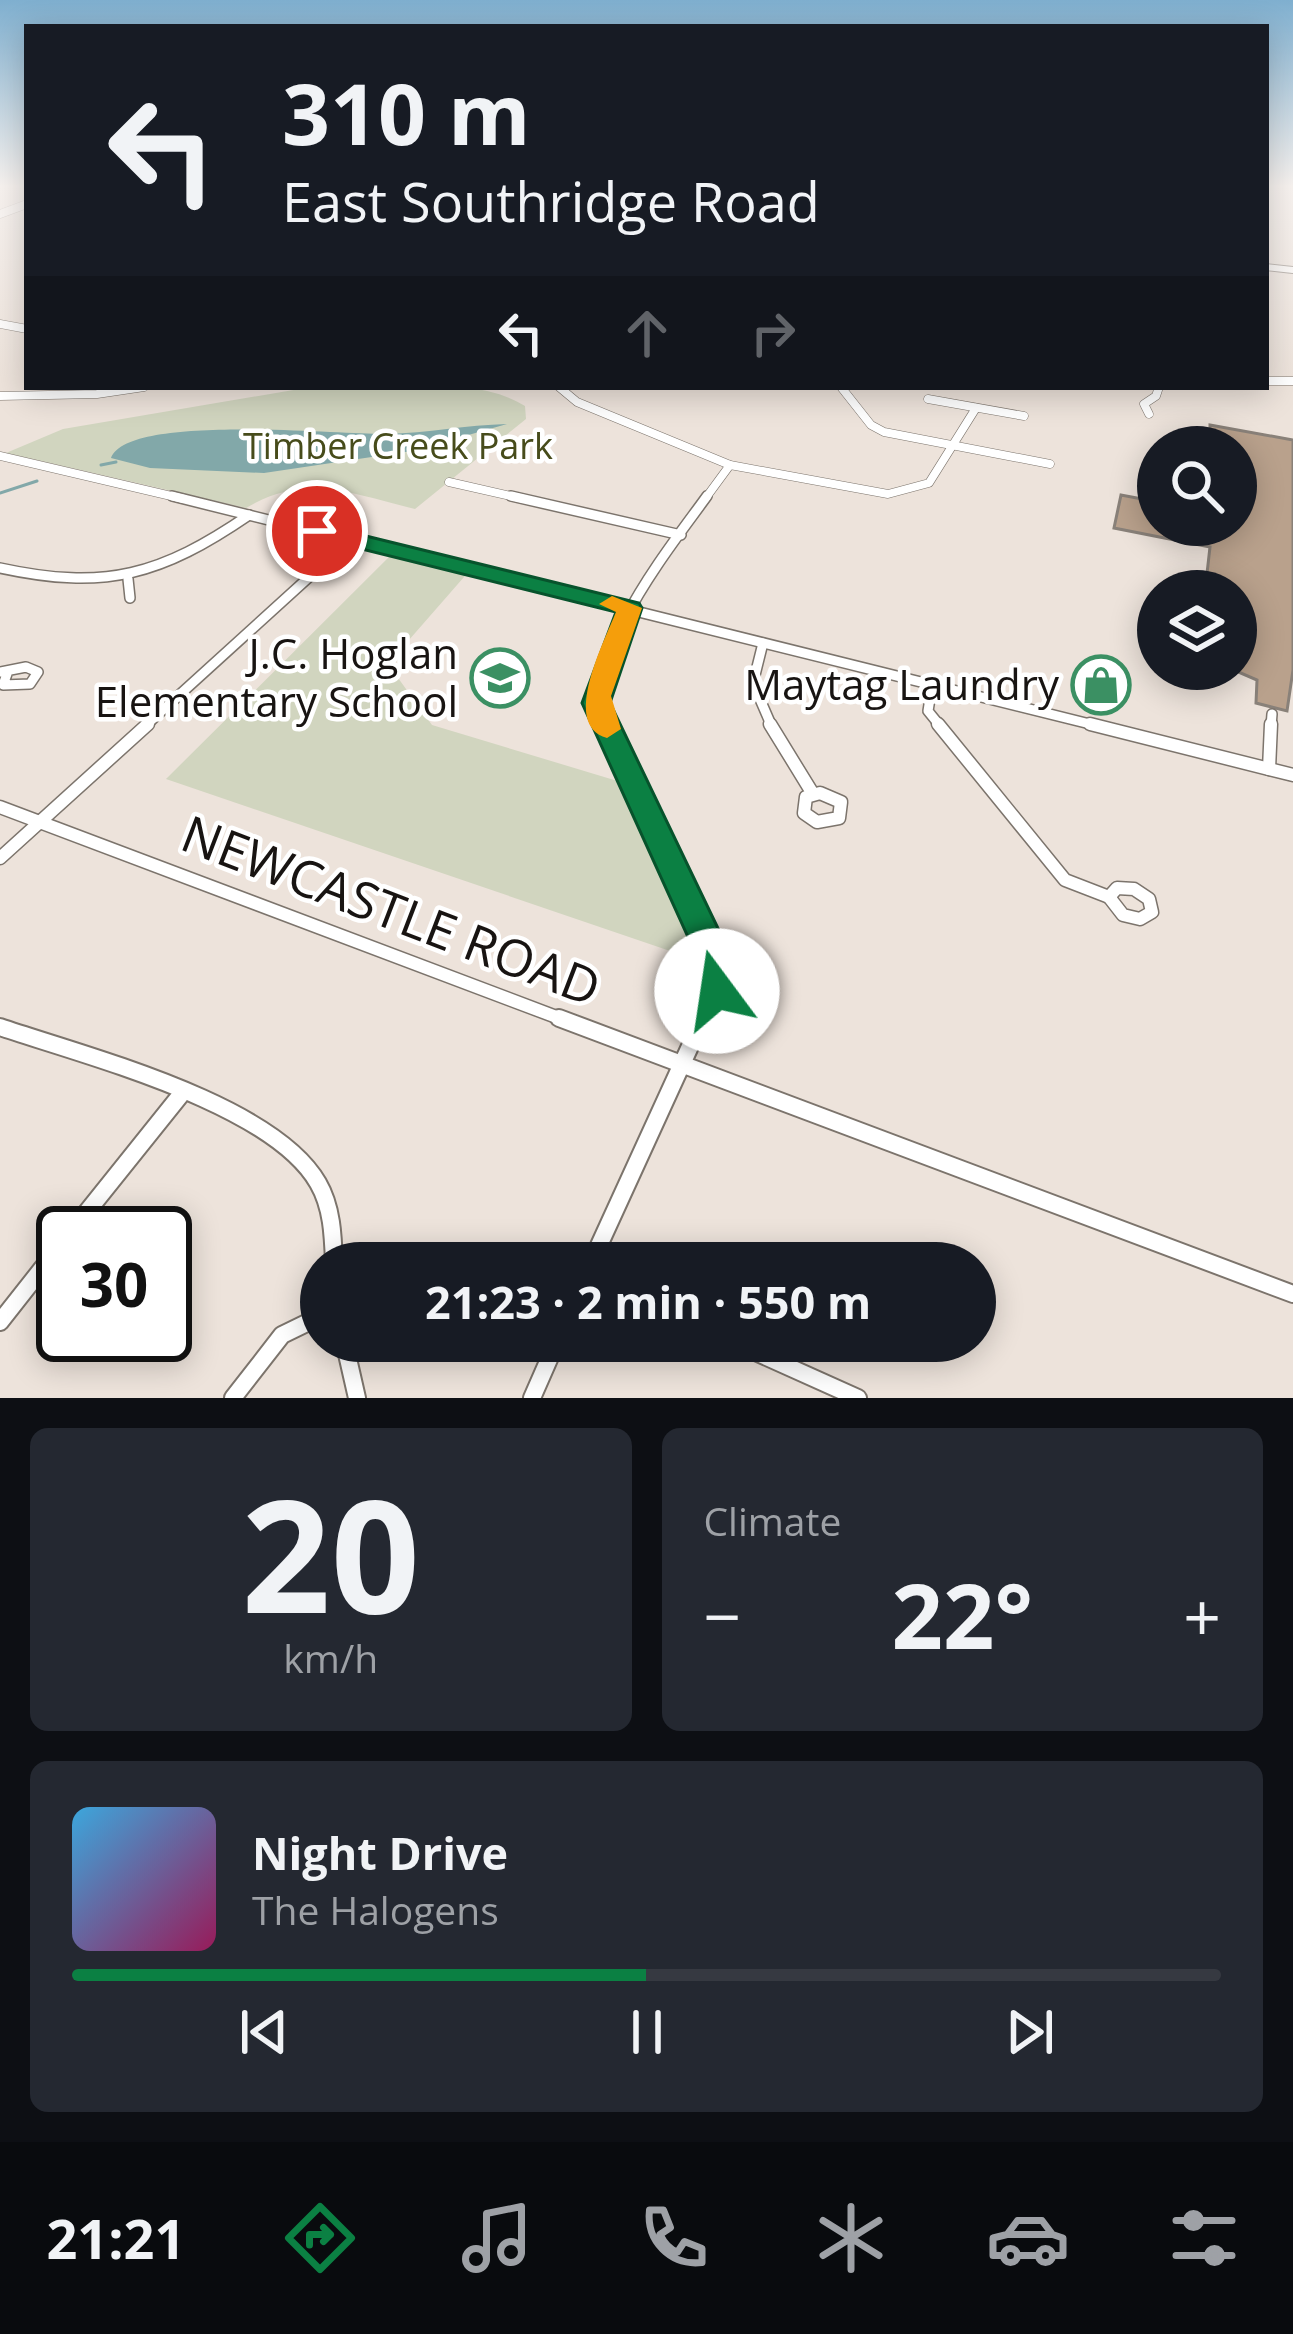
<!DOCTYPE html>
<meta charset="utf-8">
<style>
body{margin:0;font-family:"Open Sans",sans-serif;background:#242831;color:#f1f3f6;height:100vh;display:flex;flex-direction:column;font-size:45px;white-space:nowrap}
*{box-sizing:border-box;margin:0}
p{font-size:39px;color:#9ea1a6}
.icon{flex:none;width:66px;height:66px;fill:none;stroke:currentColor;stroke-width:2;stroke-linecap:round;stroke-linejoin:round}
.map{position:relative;height:1398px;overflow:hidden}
.drawer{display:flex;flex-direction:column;gap:30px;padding:30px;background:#0d0f14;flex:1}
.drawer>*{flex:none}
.top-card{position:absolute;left:24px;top:24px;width:1245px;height:366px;border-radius:0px;box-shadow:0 6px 30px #0003;background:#171b24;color:#f1f3f6;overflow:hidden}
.buttons{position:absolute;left:1137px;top:426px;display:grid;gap:24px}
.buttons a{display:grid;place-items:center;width:120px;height:120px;border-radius:50%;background:#171b24;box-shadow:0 6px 30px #0003;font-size:60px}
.speed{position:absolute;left:36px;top:1206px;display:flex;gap:24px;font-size:60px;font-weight:700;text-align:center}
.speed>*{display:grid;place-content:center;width:156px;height:156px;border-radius:50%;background:#171b24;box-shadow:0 6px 30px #0003;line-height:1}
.speed .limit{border:6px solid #111;border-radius:18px;background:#fff;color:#111}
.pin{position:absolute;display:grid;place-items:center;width:102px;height:102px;color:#fff;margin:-51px;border:6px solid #fff;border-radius:50%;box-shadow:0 3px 12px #0007}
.me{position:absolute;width:132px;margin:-66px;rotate:346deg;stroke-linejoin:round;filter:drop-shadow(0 0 9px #0008)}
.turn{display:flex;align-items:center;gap:42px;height:252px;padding:0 60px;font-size:54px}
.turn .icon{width:156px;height:156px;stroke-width:2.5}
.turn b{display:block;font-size:84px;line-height:102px}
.lanes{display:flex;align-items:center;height:114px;padding:0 60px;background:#0003;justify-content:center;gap:60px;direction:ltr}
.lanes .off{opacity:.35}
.big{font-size:90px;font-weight:700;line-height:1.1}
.drawer .widget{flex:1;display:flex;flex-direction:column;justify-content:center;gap:18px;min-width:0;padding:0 42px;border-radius:18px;background:#242831}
.drawer .dial{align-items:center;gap:0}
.dial b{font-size:156px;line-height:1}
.song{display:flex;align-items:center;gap:36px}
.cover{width:144px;height:144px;border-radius:18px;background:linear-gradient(135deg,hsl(200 70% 55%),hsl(330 70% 35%))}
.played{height:12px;border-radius:6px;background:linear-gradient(90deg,#0b8043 50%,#363941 50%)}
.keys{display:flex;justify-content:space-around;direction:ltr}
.heat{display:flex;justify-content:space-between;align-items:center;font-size:66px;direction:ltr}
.drawer .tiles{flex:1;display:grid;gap:30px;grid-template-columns:1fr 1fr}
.widget:last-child{grid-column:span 2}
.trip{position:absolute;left:300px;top:1242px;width:696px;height:120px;border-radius:60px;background:#171b24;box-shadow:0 6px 30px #0003;font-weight:700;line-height:120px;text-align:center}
.tab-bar{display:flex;height:192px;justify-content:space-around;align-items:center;background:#090b0e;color:#9ea1a6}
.tab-bar .icon{width:84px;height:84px}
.tab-bar .current{color:#0b8043}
.tab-bar b{font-size:54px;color:#f1f3f6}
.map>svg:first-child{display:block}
.green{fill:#d1d5bf}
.water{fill:#82a8a9}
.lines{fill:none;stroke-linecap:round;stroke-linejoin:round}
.stream{stroke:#82a8a9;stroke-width:3}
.building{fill:#b9a18c;stroke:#898179;stroke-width:3}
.minor-far4-casing{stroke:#7c746c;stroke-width:8}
.minor-far3-casing{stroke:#7c746c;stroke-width:9}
.minor-far2-casing{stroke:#7c746c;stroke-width:12}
.minor-far1-casing{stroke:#7c746c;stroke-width:15}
.minor-casing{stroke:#7c746c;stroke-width:20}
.major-casing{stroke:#7c746c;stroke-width:9}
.minor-far4{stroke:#fff;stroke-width:6}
.minor-far3{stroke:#fff;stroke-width:8}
.minor-far2{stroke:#fff;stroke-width:9}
.minor-far1{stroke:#fff;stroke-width:12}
.minor{stroke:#fff;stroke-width:16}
.major{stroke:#fff;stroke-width:8}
.route{fill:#0b8043;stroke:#07532c;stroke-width:3}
.slow{fill:#f59e0b}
.labels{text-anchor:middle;stroke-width:9;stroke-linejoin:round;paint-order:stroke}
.far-park-label{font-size:36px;fill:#474c1b;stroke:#fff}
.poi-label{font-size:42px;fill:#181412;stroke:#fff;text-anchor:end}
.near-street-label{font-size:51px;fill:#181412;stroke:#fff}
</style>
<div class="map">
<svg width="1293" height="1398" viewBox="0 0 1293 1398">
<rect width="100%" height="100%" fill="#ede3db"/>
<g class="green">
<path d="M311 387C372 387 473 373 525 406L526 419 415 509C353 494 305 472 246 508L6 453 63 429Z"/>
<path d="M397 549 471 569 388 664 432 725 634 786 720 968 166 779Z"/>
</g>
<path class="water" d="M507 424 412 451 264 473 150 468 111 458C128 413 340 435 387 434 427 433 467 425 507 424Z"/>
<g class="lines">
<g class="stream">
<path d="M101 465 116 462"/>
<path d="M0 493 37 481"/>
</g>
</g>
<path class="building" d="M1210 425 1293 440V670L1287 711 1256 703 1257 680 1236 671V591H1205L1210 547 1114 528 1121 495 1158 502V525H1236V447H1231L1232 439 1210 435Z"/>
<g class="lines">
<defs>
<path id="minor-far4" d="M1266 267 1293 270"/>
<g id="minor-far3">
<path d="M0 324 27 329"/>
<path d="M1266 381H1293"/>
<path d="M559 387 577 402 730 465 888 494 929 483 976 408"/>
<path d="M841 387 871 425 884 432 1050 464"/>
<path d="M0 396 97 394 144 387"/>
<path d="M928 399 1024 416"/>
<path d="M1149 414 1144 404 1156 396 1159 387"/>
<path d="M0 456 184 499"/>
<path d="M449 482 524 499"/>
<path d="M705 499 730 465"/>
</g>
<g id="minor-far2">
<path d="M172 496 1102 727"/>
<path d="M511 496 681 535"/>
<path d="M0 568C106 591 161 575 249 515"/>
<path d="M128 579 130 598"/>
<path d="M763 643 753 683 772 727"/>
<path d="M0 672 26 667 38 672 30 684 3 685 7 674"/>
<path d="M932 686 928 711 941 727"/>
<path d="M144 727 351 539"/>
<path d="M607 727C577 661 669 549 707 496"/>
<path d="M1271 727 1272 714"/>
</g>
<g id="minor-far1">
<path d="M605 724 721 978 702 1021"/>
<path d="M770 724 813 794"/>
<path d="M938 724 1065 880 1109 897"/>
<path d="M1090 724 1293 775"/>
<path d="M1269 769 1271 724"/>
<path d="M820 793 841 802 839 818 817 822 804 813 806 797Z"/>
<path d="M0 807 567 1021"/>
<path d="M0 858 148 724"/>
<path d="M1117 888 1134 889 1149 899 1152 912 1140 919 1123 915 1109 897Z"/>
</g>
<g id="minor">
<path d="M559 1018 1293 1294"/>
<path d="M0 1027C85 1056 272 1103 318 1183 332 1207 333 1235 334 1263"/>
<path d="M70 1233 183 1092"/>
<path d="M591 1263 703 1018"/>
<path d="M0 1322 63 1242"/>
<path d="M344 1341 357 1398"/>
<path d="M731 1341 858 1398"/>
<path d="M233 1398 282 1335 321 1316"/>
<path d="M532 1398 557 1341"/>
</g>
<path id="major" d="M0 214 27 204"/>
</defs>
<use href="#minor-far4" class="minor-far4-casing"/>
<use href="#minor-far3" class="minor-far3-casing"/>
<use href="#minor-far2" class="minor-far2-casing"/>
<use href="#minor-far1" class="minor-far1-casing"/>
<use href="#minor" class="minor-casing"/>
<use href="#major" class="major-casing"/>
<use href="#minor-far4" class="minor-far4"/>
<use href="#minor-far3" class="minor-far3"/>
<use href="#minor-far2" class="minor-far2"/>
<use href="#minor-far1" class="minor-far1"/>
<use href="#minor" class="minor"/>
<use href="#major" class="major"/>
</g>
<linearGradient id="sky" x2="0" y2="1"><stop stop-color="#7fafcf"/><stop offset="0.49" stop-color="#f7f2ef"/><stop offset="1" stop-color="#f7f2ef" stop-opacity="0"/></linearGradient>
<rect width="1293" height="380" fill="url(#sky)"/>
<path class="route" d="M317 524 639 603 642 608 610 703 737 968 730 1001 717 1005 705 1001 700 991 702 968 582 703 616 612 309 536 306 531Z"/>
<path class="slow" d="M612 596 642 608 611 696 621 729 607 738C560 725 605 640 616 612L599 604Z"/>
<defs>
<symbol id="school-ring" viewBox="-11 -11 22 22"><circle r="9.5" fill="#fff" stroke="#3b9063" stroke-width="1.5"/><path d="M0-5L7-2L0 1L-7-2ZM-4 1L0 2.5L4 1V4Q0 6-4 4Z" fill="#3b9063"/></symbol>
<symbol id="shop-ring" viewBox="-11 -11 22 22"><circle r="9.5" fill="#fff" stroke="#3b9063" stroke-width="1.5"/><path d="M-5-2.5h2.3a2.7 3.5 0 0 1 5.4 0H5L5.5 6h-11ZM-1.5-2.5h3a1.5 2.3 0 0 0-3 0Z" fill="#3b9063"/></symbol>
</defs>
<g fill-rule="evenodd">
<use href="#school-ring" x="467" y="645" width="66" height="66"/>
<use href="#shop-ring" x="1068" y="652" width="66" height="66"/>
</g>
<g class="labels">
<g class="far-park-label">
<text x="398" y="459">Timber Creek Park</text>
</g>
<g class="poi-label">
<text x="458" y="669">J.C. Hoglan<tspan x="458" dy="48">Elementary School</tspan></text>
<text x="1059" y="700">Maytag Laundry</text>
</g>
<g class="near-street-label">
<text transform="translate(391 911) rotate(21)" y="18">NEWCASTLE ROAD</text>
</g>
</g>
</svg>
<div class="buttons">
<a><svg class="icon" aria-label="search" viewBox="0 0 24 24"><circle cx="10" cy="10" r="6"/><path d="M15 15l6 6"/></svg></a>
<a><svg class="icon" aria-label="layers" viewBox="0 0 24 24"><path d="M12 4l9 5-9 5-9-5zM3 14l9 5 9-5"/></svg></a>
</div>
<div class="speed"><div class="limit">30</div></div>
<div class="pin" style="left:317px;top:531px;background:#d93025"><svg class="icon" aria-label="arrive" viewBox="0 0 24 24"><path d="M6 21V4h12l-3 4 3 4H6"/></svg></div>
<svg class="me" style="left:717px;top:991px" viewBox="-20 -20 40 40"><circle r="19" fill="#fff"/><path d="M0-13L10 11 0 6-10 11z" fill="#0b8043"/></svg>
<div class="trip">21:23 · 2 min · 550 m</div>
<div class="top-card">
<div class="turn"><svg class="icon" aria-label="left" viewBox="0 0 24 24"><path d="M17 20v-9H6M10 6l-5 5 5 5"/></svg><div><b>310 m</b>East Southridge Road</div></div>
<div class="lanes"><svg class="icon" aria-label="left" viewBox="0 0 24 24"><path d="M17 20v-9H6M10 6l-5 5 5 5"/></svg><svg class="icon off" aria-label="ahead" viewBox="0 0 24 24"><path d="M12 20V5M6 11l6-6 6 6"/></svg><svg class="icon off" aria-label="right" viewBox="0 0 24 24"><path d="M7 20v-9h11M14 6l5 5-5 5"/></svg></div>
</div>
</div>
<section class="drawer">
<div class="tiles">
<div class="widget dial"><b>20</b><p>km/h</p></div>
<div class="widget"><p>Climate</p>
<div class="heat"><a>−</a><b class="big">22°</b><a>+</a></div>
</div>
<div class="widget">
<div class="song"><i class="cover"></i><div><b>Night Drive</b><p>The Halogens</p></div></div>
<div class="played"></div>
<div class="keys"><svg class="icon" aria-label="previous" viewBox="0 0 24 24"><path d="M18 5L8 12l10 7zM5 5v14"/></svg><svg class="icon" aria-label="pause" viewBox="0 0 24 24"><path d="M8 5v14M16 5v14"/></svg><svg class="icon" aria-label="next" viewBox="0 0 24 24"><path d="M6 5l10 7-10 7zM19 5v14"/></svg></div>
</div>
</div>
</section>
<nav class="tab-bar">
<b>21:21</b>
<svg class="icon current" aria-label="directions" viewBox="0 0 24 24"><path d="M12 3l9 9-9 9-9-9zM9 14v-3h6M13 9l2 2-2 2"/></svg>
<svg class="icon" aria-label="music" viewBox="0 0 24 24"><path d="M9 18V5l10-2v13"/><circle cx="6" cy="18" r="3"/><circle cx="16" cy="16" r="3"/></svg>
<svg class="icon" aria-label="phone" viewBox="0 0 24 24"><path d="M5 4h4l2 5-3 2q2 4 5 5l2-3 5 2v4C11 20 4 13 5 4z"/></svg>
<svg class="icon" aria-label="climate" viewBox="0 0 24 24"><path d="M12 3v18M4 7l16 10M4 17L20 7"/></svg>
<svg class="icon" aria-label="car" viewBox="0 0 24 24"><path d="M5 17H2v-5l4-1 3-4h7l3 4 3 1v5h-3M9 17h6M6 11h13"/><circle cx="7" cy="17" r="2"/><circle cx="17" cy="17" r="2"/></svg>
<svg class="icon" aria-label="filters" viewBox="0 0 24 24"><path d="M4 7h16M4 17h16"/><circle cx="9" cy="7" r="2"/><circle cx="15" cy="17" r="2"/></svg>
</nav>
